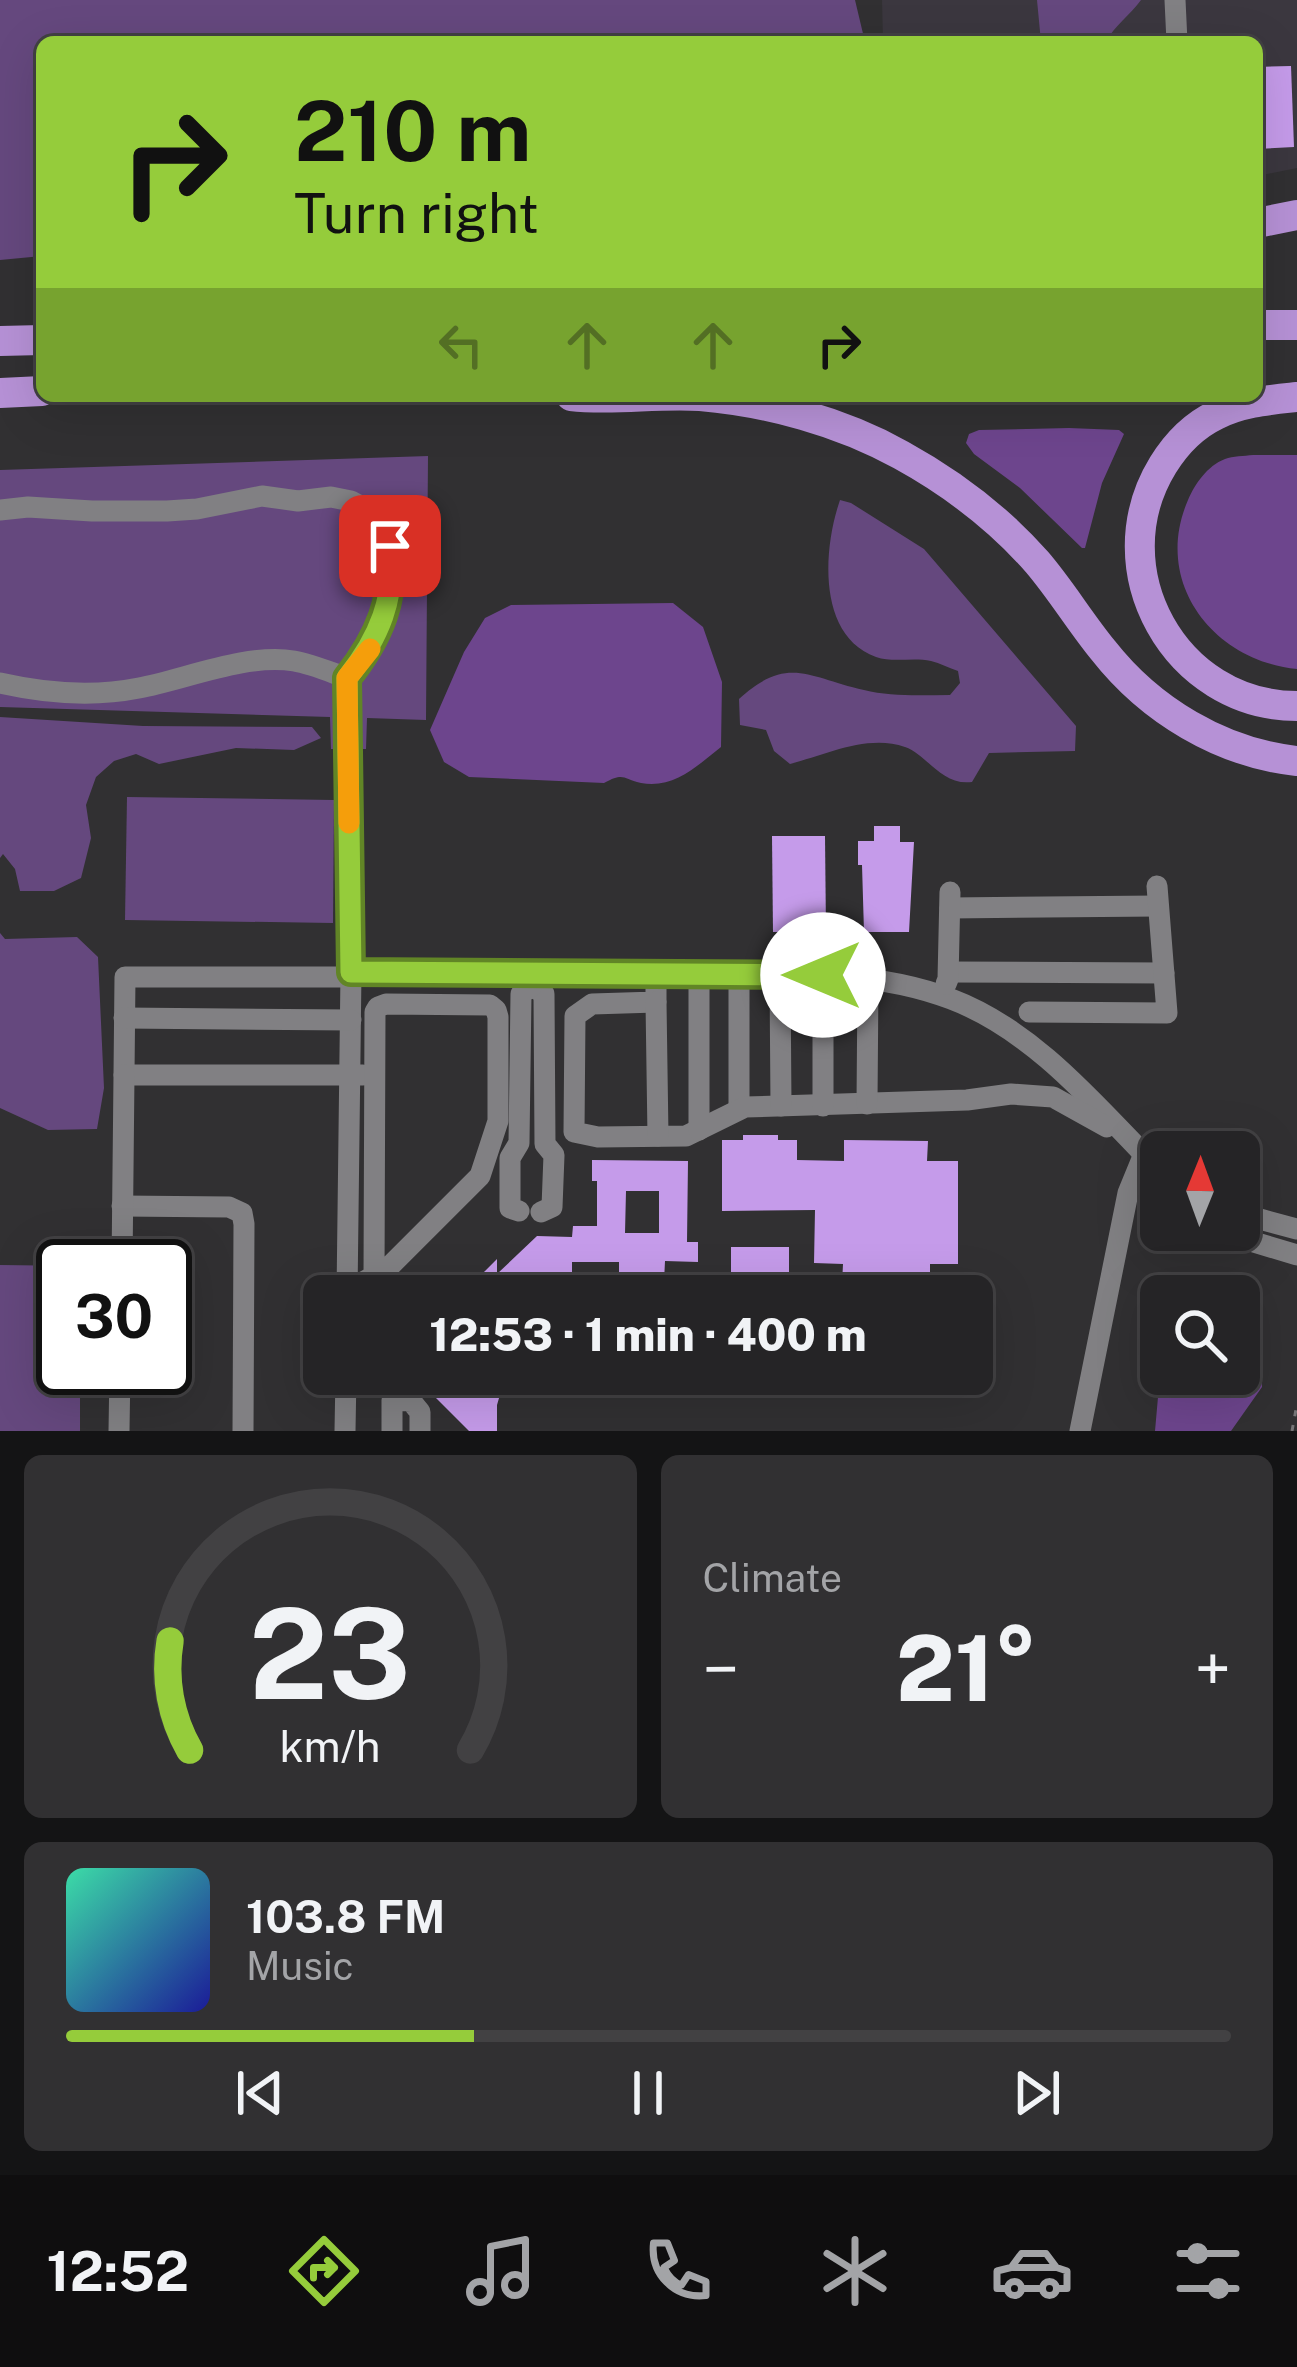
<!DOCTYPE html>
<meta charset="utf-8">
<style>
body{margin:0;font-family:"Public Sans",sans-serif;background:#313032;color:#f1f3f6;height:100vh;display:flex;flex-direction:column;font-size:45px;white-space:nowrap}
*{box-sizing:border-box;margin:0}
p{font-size:39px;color:#a3a4a7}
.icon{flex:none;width:66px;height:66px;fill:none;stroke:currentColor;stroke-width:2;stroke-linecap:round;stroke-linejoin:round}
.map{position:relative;height:1431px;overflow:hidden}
.details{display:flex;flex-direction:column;gap:24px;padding:24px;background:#141415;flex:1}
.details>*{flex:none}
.top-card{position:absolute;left:36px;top:36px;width:1227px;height:366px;border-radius:18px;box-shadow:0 12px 48px #0002,0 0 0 3px #424143;background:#95cc3b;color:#111;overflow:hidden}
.needle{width:78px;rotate:1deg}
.controls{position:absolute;left:1140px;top:1131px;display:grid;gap:24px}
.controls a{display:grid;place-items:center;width:120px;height:120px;border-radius:18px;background:#252426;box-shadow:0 12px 48px #0002,0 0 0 3px #424143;font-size:60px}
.speed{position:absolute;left:36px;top:1239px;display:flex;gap:24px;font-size:60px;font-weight:700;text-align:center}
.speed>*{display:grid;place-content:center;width:156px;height:156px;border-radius:50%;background:#252426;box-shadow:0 12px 48px #0002,0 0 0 3px #424143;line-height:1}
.speed .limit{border:6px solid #111;border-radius:18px;background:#fff;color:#111}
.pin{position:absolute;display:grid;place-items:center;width:102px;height:102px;color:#fff;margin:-51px;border-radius:24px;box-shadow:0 6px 18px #0006}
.me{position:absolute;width:132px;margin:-66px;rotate:270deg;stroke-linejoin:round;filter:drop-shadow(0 0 9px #0008)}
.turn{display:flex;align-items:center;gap:42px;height:252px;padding:0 60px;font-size:54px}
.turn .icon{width:156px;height:156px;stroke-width:2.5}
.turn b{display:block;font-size:84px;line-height:102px}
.lanes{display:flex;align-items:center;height:114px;padding:0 60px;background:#0003;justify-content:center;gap:60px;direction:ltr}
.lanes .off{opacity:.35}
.big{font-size:90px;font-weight:800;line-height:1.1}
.details .widget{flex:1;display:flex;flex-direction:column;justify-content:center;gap:18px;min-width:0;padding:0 42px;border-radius:18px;background:#313032}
.details .dial{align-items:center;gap:0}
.dial svg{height:312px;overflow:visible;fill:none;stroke:#424143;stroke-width:7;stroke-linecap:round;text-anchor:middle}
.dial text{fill:#f1f3f6;stroke:none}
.song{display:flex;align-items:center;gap:36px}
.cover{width:144px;height:144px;border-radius:18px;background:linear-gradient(135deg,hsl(160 70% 55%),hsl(240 70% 35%))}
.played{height:12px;border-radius:6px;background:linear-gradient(90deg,#95cc3b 35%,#424143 35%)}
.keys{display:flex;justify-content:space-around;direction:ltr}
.heat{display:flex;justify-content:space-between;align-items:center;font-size:66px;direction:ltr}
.details .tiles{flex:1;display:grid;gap:24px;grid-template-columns:1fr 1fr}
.widget:last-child{grid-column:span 2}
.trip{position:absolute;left:303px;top:1275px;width:690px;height:120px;border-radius:18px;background:#252426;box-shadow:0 12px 48px #0002,0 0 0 3px #424143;font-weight:800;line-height:120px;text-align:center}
.menu{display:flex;height:192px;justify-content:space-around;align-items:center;background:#0f0e0f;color:#a3a4a7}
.menu .icon{width:84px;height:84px}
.menu .selected{color:#95cc3b}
.menu b{font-size:54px;color:#f1f3f6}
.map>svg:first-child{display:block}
.built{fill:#3b373f}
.green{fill:#65487e}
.water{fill:#6d458d}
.building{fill:#c59bea;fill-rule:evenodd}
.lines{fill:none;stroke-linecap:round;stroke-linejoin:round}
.path{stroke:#767577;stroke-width:3;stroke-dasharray:6 9;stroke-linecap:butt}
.minor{stroke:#818083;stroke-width:21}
.highway{stroke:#b691d6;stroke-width:30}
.route-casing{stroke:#618526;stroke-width:30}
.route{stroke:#95cc3b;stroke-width:21}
.slow{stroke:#f59e0b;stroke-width:21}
</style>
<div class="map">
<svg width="1297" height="1431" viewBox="0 0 1297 1431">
<rect width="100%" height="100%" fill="#313032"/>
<path class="built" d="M882 0H1297V168L1257 176V42H883Z"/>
<g class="green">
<path d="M0 0H855L865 42H42V256L0 260Z"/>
<path d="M1037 0H1141C1130 15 1114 26 1106 42H1041Z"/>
<path d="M428 456 426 720 367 718 366 749H331L330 717 0 707V470Z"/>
<path d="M840 500 851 503 924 549 1076 726 1075 751 989 753 972 782C941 786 928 755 905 747 867 734 826 755 790 764L774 751 766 730 740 725 739 699C788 654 809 678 864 690 891 697 922 695 950 695L960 683 958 671C949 668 940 663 931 661 913 657 893 663 876 657 817 636 823 549 840 500Z"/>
<path d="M0 717 143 726 312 727 321 738 294 750 236 748 159 764 136 754 114 761 96 777 86 805 91 838 81 878 54 891H20L15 869 3 854 0 858Z"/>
<path d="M127 797 334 800 333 923 125 920Z"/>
<path d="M0 933 5 939 77 937 98 957 104 1088 97 1129 48 1130 0 1108Z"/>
<path d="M0 1265 81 1266H63V1368H80V1431H0Z"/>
</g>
<g class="water">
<path d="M1069 428 1119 430 1124 434 1102 483 1085 548H1082L1020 488 974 454 966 443 969 434 979 430Z"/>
<path d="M1253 455H1297V669C1214 661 1152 583 1188 500 1195 484 1207 466 1225 459 1233 456 1244 456 1253 455Z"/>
<path d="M673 603 703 627 722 682 721 747C697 766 674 789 641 783 622 779 625 772 604 783L469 777 444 762 430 730 464 652 485 618 511 605Z"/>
<path d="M1204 1275 1232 1292 1258 1303 1262 1387 1231 1431H1155L1158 1397 1189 1378 1188 1374H1239V1296H1161V1331L1157 1329V1301L1174 1276Z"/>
</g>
<g class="building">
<path d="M1291 66 1294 147 1257 149V67Z"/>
<path d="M874 826H900V842H914L909 932H864L862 865H858V841H874Z"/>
<path d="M772 836H825L826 932H773Z"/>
<path d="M743 1135H778V1140H797V1160L844 1161V1140L928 1141 927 1161H958V1264H930V1285H842L843 1264 814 1263 815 1210 722 1211V1140H743Z"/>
<path d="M592 1160 688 1161 687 1242H698V1262L665 1261 664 1282 659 1281 658 1296H625V1282H619V1262H572V1296H460L497 1259V1274L537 1236 572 1237 573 1226H597V1181H592ZM626 1191H659V1233H625Z"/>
<rect x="731" y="1247" width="58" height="49"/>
<path d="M403 1374H506L497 1405V1431H469L427 1389 423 1393Z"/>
</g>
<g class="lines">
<path class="path" d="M1292 1431 1297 1404"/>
<g class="minor">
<path d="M1175 0 1177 42"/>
<path d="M0 510 28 507 92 511H167L197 509 262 496 298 501 331 497 351 501 364 508 384 532 390 546 392 566 388 607 379 630 369 650 347 678 351 972 347 1296"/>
<path d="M0 683C44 693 94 697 139 688 186 679 247 653 294 661 312 664 330 672 347 678"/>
<path d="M950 908 1158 906"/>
<path d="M351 972C457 974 564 976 671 976 763 976 863 965 951 999 1036 1031 1099 1109 1161 1172"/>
<path d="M949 972 1164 973"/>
<path d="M739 975V1108"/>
<path d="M656 976V1002L592 1004 575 1016 574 1132 598 1137 686 1136 745 1107 967 1100 1011 1094 1053 1097 1107 1127"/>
<path d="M780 976 781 1106"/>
<path d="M351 977H125L124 1075H363"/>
<path d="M946 984 948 979 950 892"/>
<path d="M532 986 544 994 545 1144 554 1155 552 1207 541 1212"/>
<path d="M656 1002 658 1136"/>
<path d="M1029 1012 1167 1013 1157 886"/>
<path d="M124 1018 351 1020"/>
<path d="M867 1104 868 979"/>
<path d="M823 1106V975"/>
<path d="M699 1130V976"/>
<path d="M122 1206 229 1207 242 1213 244 1224 243 1431"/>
<path d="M519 1211 510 1208V1158L519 1143 521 994 532 986 533 975"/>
<path d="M1239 1218H1256L1297 1229"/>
<path d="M1236 1230 1247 1240 1297 1255"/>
<path d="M122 1266 124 1075"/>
<path d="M347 1291 388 1268 480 1176 498 1121V1017L496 1010 490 1005 386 1004 378 1007 375 1012 374 1277"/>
<path d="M119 1431 120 1368"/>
<path d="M345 1431 346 1374"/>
<path d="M392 1431V1400L411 1401 420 1412V1431"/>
<path d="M1080 1431 1128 1193 1144 1154"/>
</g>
<g class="highway">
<path d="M1257 223 1297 215"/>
<path d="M1257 325H1297"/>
<path d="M0 341 42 340"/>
<path d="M0 393 42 391"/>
<path d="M571 396C613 401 657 393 700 396 768 402 840 421 901 455 952 483 999 519 1037 562 1061 590 1080 622 1103 650 1150 710 1221 753 1297 761"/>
<path d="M1297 397C1269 400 1242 402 1216 415 1193 426 1176 444 1163 465 1099 569 1175 706 1297 706"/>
</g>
</g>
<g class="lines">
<defs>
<path id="route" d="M390 546C396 598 379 638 347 678L351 972 823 975"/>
</defs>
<use href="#route" class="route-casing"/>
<use href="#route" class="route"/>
<path class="slow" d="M349 823 347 678 370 649"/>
</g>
</svg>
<div class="controls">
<a><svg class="needle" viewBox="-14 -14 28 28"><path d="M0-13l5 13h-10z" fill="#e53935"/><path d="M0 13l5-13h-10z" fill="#a3a4a7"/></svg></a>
<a><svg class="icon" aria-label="search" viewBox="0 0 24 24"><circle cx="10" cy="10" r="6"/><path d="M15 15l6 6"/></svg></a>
</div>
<div class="speed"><div class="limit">30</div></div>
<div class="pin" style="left:390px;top:546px;background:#d93025"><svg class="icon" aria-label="arrive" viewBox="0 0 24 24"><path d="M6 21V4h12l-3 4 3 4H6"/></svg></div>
<svg class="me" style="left:823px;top:975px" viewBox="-20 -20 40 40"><circle r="19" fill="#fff"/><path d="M0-13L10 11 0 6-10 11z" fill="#95cc3b"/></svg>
<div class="trip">12:53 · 1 min · 400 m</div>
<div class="top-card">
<div class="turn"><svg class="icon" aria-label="right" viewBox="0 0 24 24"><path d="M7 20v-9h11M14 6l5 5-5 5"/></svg><div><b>210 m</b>Turn right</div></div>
<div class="lanes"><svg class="icon off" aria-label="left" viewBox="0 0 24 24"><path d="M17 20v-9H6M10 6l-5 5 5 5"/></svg><svg class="icon off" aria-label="ahead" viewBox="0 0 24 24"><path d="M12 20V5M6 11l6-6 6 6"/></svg><svg class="icon off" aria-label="ahead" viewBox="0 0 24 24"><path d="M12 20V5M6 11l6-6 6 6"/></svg><svg class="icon" aria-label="right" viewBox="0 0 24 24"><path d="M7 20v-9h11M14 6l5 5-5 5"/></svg></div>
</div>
</div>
<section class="details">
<div class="tiles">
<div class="widget dial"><svg viewBox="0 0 100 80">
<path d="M14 69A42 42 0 1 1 86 69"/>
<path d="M14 69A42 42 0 0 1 9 41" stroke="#95cc3b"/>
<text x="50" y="56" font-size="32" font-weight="700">23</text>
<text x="50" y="72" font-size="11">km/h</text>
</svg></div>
<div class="widget"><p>Climate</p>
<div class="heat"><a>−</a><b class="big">21°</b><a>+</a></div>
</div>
<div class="widget">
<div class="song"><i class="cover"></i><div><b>103.8 FM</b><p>Music</p></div></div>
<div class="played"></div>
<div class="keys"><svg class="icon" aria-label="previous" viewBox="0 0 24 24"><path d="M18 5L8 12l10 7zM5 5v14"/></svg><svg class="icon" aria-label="pause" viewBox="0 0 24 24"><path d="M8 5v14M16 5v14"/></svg><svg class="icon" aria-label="next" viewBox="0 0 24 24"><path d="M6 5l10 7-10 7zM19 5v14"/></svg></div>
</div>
</div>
</section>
<nav class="menu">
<b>12:52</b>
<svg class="icon selected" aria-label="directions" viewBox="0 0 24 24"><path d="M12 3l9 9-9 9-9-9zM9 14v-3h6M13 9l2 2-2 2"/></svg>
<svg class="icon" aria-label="music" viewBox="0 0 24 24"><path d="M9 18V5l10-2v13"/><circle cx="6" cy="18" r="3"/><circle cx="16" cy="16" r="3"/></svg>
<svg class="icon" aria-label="phone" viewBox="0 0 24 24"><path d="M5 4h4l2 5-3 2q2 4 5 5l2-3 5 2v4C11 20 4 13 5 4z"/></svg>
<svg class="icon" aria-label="climate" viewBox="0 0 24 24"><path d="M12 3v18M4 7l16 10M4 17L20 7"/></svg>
<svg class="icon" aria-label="car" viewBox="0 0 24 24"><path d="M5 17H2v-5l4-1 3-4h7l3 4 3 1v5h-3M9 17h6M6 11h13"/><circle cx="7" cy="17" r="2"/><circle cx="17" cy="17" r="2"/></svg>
<svg class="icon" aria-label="filters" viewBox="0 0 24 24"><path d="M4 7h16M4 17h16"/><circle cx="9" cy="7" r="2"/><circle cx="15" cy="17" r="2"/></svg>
</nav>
